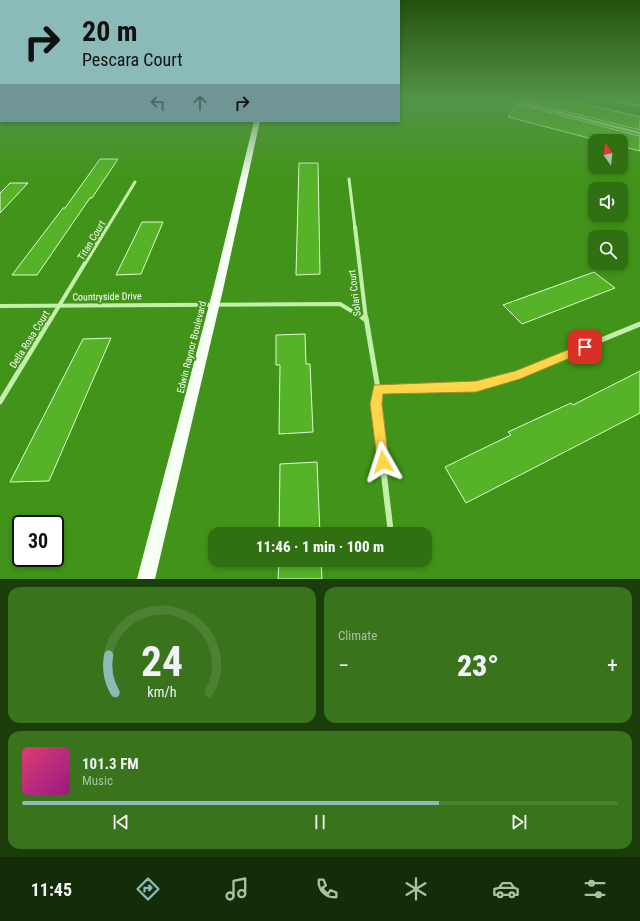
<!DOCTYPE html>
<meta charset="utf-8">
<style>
body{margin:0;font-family:"Roboto Condensed",sans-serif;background:#39741c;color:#f1f3f6;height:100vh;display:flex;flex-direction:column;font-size:15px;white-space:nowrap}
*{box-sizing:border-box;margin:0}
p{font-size:13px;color:#a8c1a0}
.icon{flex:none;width:22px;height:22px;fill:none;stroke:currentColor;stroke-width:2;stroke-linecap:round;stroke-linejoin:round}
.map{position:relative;height:579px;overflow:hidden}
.sheet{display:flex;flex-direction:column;gap:8px;padding:8px;background:#1b3d0a;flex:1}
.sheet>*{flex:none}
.guide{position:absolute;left:0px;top:0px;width:400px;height:122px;box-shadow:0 2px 6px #0003;background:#8bbbb9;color:#111;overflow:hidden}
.needle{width:26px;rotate:346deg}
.buttons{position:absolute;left:588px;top:134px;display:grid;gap:8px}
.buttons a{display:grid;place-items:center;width:40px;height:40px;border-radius:8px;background:#316f13;box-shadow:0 2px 6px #0003;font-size:20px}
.speed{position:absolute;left:12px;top:515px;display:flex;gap:8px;font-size:20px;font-weight:700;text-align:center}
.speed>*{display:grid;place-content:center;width:52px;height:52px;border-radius:50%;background:#316f13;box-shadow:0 2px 6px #0003;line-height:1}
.speed .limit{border:2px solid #111;border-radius:6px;background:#fff;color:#111}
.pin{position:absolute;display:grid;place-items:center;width:34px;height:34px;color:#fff;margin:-17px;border-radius:8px;box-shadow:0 2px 6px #0006}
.me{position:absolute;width:44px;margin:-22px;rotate:354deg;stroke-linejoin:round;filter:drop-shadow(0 0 3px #0008)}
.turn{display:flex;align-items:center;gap:14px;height:84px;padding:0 16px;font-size:18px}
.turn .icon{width:52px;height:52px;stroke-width:2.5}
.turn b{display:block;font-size:28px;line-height:34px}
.lanes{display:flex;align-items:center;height:38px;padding:0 16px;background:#0003;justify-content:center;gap:20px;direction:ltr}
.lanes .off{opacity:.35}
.big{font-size:30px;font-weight:800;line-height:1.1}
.sheet .card{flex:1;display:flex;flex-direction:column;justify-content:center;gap:6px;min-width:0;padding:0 14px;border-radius:12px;background:#39741c}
.sheet .dial{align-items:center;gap:0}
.dial svg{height:104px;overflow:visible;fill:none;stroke:#4c8133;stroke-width:7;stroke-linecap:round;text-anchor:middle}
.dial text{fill:#f1f3f6;stroke:none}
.song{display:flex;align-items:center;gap:12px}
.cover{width:48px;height:48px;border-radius:6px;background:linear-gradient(135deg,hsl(340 70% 55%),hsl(310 70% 35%))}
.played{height:4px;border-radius:2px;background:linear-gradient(90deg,#8bbbb9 70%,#4c8133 70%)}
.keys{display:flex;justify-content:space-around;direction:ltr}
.heat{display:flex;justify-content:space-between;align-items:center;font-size:22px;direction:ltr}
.sheet .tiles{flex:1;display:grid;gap:8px;grid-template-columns:1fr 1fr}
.card:last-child{grid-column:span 2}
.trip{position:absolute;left:208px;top:527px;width:224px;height:40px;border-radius:12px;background:#316f13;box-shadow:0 2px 6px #0003;font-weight:800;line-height:40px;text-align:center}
.dock{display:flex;height:64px;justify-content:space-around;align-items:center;background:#142c08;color:#a8c1a0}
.dock .icon{width:28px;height:28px}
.dock .active{color:#8bbbb9}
.dock b{font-size:18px;color:#f1f3f6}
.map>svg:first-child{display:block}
.building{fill:#56b327;stroke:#dffbd1}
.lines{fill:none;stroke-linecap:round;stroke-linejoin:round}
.minor-far4{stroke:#c2f0aa;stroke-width:2.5}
.minor-far3{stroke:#c2f0aa;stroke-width:3}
.minor-far2{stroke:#c2f0aa;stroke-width:4}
.minor-far1{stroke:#c2f0aa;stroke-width:5}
.minor{stroke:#c2f0aa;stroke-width:6}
.primary{fill:#f6fff3;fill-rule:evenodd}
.route{fill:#ffd54a;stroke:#a68a30}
.labels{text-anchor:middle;stroke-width:4;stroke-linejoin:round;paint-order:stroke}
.street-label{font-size:10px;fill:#fff;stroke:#419419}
</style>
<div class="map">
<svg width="640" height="579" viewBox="0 0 640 579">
<rect width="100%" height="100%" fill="#419419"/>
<g class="building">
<path d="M520 100H568L640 117V130Z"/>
<path d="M517 104 640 136V151L621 146V141H600L508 117Z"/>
<path d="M100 159H118L92 198H90L37 275H12L63 208H65Z"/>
<path d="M299 163H318L320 274 296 275Z"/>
<path d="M10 183H28L0 213V193Z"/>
<path d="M142 222H163L141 274 116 275Z"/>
<path d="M594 272 615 288 522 324 503 305Z"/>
<path d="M305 334 306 364H310L313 432 279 434 280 365H276V335Z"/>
<path d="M111 338 49 481 10 482 83 339Z"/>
<path d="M640 371V413L466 503 445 467 511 435 508 432 571 403 573 405Z"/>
<path d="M317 462 320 534H279L280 464Z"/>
<path d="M279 560H321L322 579H278Z"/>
</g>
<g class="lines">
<g class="minor-far4">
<path d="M510 100 640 133"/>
<path d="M611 100 640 106"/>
</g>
<g class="minor-far3">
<path d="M349 179 355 228"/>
<path d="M107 228 135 182"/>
</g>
<g class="minor-far2">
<path d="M355 227 366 319"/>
<path d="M0 306 340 304 365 319"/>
<path d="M51 319 107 227"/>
</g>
<g class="minor-far1">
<path d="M363 318 366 320"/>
<path d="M366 318 378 389 376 404 379 434"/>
<path d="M378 389 476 387 516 375 640 324"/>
<path d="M0 402 51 318"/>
</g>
<path class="minor" d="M379 433 391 534"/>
<path class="primary" d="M254 121H260L223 290 155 579H137L213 290Z"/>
</g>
<linearGradient id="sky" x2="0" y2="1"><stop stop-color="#24510e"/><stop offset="0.55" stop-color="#549449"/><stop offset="1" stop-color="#549449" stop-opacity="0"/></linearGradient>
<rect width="640" height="181" fill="url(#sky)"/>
<path class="route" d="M585 343 590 347 589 350 520 379 476 392 383 394 382 404 389 462 387 466 383 468 378 466 370 404 374 385 476 381 515 371Z"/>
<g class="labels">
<g class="street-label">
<text transform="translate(91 240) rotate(-59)" y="4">Titan Court</text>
<text transform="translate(354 293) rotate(-97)" y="4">Solari Court</text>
<text transform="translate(107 296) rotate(-1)" y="4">Countryside Drive</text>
<text transform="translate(29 339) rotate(-58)" y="4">Della Rosa Court</text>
<text transform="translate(191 347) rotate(-76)" y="4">Edwin Raynor Boulevard</text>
</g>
</g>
</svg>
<div class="buttons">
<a><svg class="needle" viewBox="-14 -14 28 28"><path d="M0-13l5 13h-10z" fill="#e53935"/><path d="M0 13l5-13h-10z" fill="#a8c1a0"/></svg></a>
<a><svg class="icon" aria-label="sound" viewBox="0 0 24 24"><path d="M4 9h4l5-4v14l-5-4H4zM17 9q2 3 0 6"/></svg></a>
<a><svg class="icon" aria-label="search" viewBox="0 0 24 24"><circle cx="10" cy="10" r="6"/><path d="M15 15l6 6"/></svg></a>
</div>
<div class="speed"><div class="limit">30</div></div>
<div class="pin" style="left:585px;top:347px;background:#d93025"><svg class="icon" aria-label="arrive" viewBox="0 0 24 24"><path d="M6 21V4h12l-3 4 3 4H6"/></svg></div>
<svg class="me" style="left:383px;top:462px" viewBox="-20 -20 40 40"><path d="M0-17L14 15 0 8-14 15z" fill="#ffd54a" stroke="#fff" stroke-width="4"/></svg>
<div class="trip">11:46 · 1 min · 100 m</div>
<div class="guide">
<div class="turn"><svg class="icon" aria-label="right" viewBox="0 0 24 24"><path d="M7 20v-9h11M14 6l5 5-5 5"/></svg><div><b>20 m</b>Pescara Court</div></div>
<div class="lanes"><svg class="icon off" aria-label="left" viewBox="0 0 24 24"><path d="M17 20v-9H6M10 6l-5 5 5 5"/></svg><svg class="icon off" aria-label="ahead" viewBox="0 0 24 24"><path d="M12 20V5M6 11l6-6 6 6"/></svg><svg class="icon" aria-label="right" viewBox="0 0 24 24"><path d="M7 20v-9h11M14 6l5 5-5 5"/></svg></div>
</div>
</div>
<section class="sheet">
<div class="tiles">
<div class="card dial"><svg viewBox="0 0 100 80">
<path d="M14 69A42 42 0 1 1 86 69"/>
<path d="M14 69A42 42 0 0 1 9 40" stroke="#8bbbb9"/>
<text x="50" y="56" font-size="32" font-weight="700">24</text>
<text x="50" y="72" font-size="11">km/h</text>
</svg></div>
<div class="card"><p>Climate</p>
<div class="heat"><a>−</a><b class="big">23°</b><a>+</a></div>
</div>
<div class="card">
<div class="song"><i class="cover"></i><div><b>101.3 FM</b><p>Music</p></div></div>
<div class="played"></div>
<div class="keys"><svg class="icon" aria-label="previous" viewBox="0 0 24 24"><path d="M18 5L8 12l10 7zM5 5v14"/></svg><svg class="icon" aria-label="pause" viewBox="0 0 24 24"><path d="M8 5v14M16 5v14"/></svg><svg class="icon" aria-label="next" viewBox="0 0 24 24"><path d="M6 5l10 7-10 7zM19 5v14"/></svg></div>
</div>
</div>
</section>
<nav class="dock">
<b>11:45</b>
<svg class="icon active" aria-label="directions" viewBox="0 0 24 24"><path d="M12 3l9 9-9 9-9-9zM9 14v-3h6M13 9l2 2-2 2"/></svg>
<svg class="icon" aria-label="music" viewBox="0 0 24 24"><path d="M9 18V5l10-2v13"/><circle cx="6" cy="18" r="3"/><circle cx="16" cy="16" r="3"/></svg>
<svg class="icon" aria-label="phone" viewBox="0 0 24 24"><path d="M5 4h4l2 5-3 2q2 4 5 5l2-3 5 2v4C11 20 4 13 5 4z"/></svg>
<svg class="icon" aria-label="climate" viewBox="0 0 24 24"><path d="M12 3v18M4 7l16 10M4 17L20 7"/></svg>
<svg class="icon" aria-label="car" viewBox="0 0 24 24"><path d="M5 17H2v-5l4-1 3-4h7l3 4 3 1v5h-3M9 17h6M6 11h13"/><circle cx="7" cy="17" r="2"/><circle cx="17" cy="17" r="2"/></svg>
<svg class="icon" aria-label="filters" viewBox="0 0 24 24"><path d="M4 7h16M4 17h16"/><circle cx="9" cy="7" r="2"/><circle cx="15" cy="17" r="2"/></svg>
</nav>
